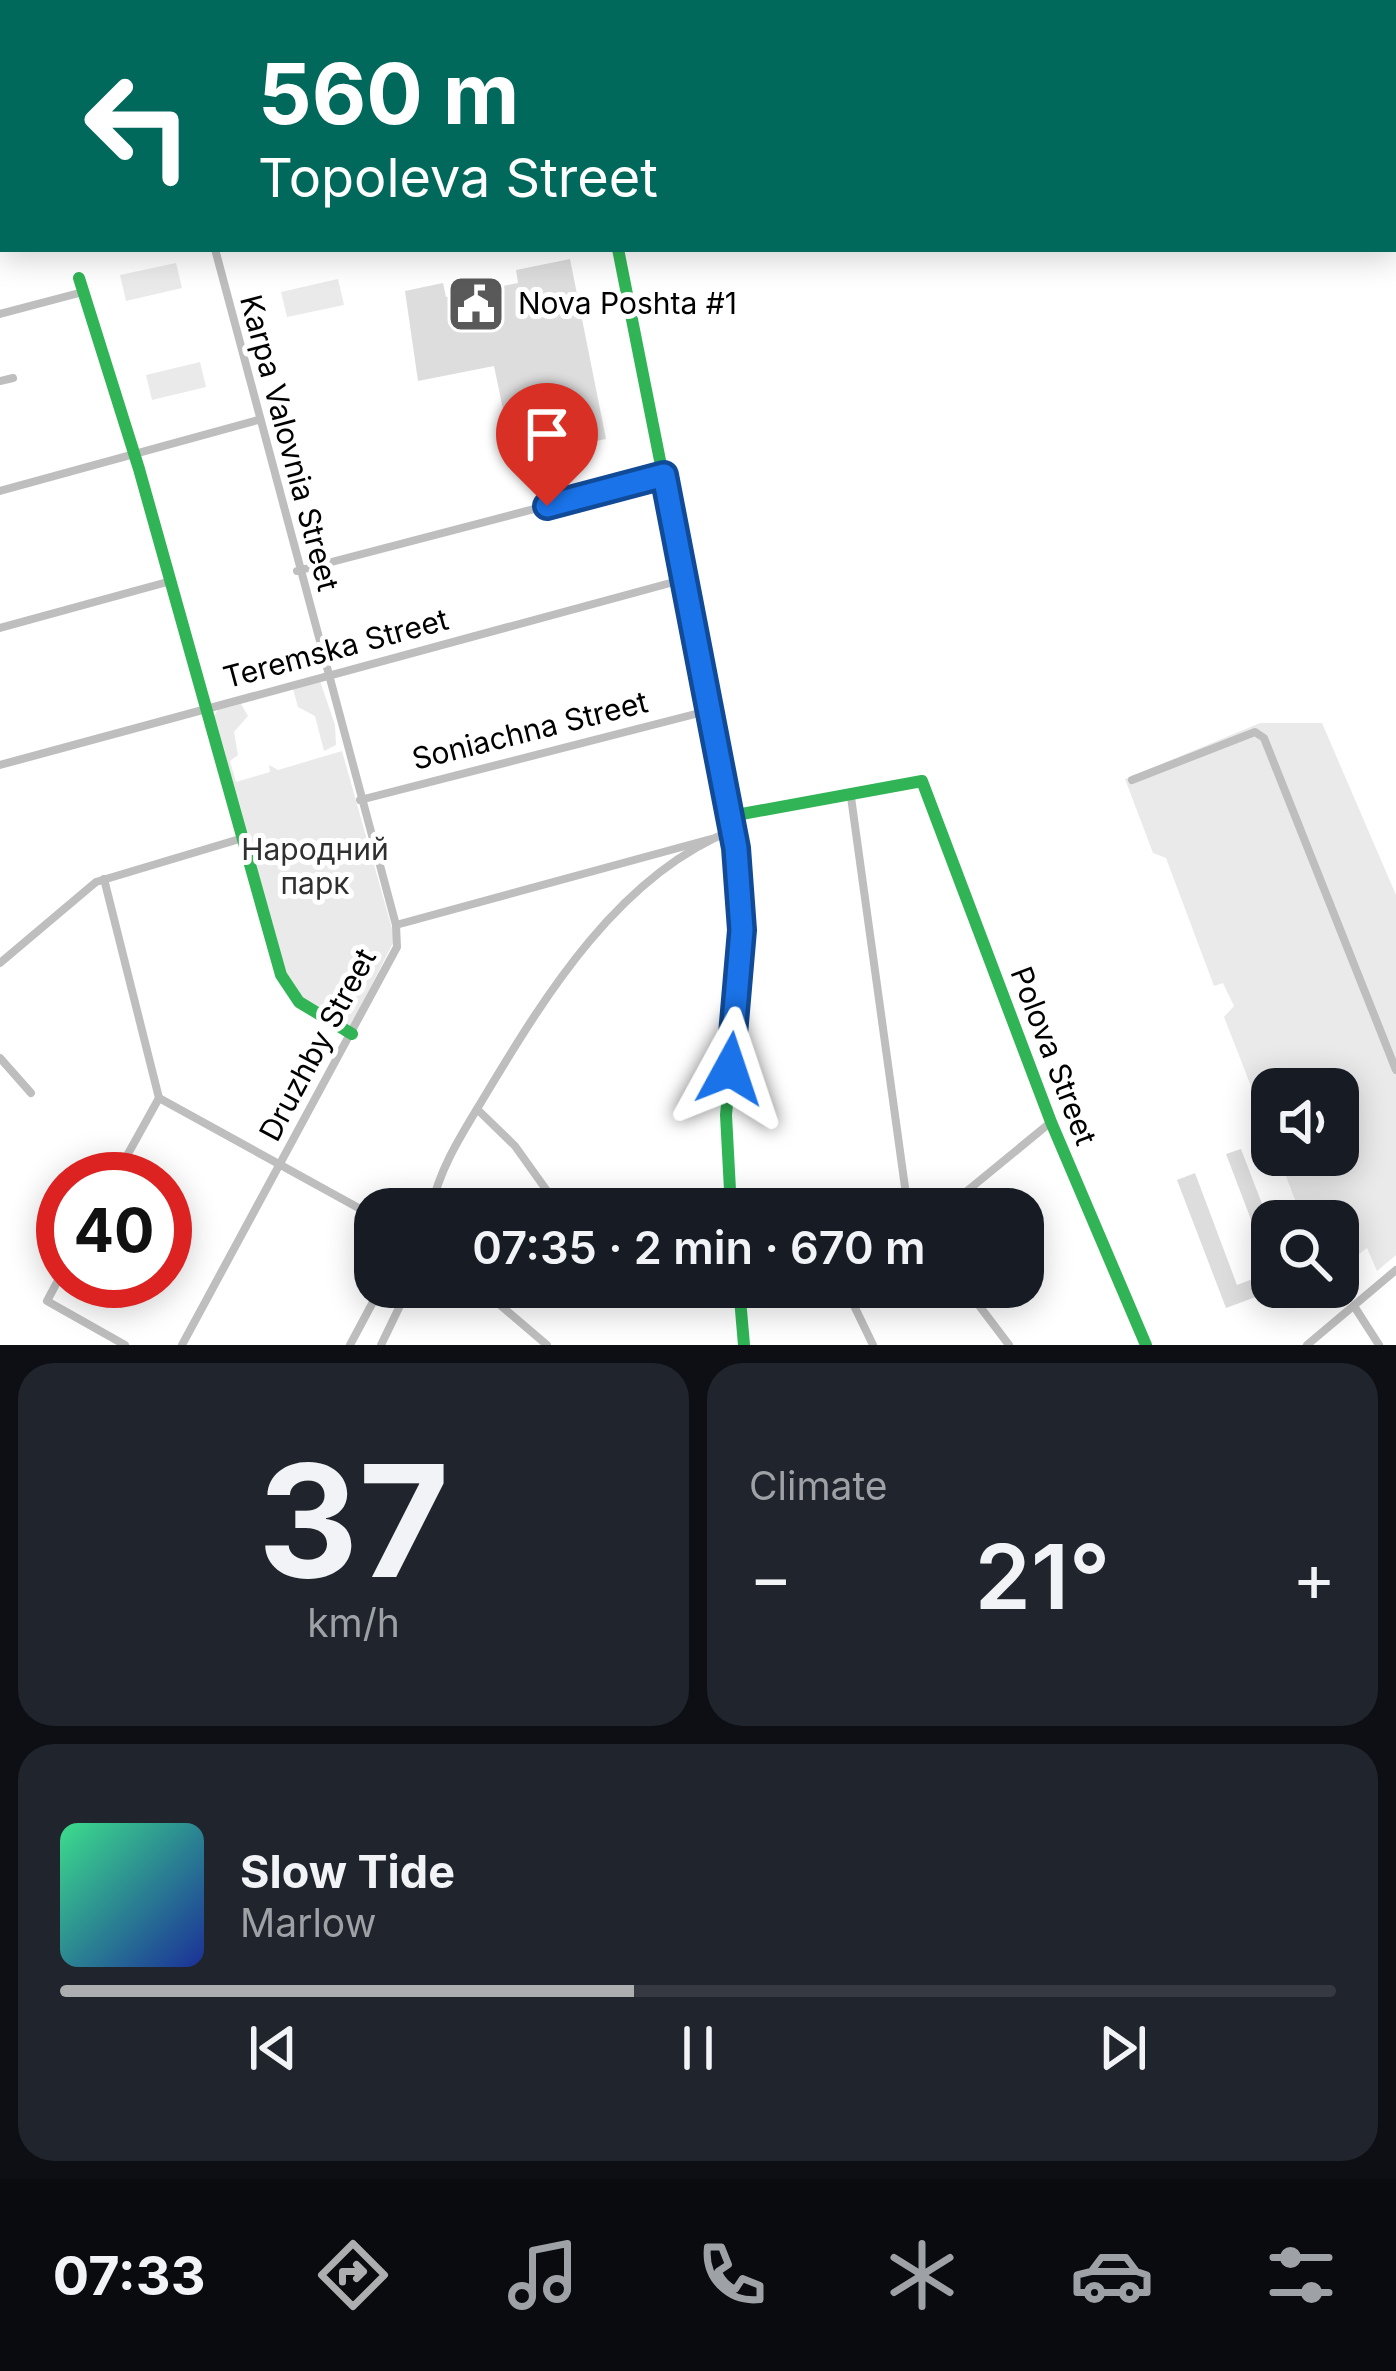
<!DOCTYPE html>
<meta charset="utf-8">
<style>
body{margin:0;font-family:Inter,sans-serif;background:#20242c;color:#f1f3f6;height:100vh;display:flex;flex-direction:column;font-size:45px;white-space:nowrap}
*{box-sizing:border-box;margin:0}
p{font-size:39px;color:#9ea1a6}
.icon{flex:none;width:66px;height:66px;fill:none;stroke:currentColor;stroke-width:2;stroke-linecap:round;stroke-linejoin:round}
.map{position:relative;height:1345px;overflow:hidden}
.sheet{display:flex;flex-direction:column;gap:18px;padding:18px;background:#0d0f14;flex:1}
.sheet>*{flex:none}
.banner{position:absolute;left:0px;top:0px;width:1398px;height:252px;box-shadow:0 6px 30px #0003;background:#00695c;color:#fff;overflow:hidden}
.tools{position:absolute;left:1251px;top:1068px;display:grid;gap:24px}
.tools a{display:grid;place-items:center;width:108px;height:108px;border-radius:24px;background:#171b24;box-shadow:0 6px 30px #0003;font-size:60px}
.speed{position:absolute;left:36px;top:1152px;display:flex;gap:24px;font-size:60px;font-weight:700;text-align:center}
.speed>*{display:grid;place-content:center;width:156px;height:156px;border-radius:50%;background:#171b24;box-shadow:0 6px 30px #0003;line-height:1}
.speed .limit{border:18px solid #d22;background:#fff;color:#111}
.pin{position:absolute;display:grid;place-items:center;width:102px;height:102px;color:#fff;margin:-123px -51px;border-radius:50% 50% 50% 0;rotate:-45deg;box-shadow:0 0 12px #0007}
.pin .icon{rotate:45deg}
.me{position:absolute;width:132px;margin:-66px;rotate:5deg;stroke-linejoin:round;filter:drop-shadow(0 0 9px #0008)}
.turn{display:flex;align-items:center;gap:42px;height:252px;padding:0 60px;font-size:54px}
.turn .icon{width:156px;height:156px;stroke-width:2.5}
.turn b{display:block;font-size:84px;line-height:102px}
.big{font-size:90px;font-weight:600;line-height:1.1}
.sheet .tile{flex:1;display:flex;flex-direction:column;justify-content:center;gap:18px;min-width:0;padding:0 42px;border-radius:36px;background:#20242c}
.sheet .dial{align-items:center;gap:0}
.dial b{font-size:156px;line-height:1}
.song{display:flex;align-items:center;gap:36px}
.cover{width:144px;height:144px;border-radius:18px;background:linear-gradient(135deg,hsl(150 70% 55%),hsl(230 70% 35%))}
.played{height:12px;border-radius:6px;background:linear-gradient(90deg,#adaeaf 45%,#363941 45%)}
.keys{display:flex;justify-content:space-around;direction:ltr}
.heat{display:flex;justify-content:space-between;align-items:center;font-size:66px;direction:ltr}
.sheet .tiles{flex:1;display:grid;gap:18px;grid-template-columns:1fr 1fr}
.tile:last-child{grid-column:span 2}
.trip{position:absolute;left:354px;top:1188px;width:690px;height:120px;border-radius:36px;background:#171b24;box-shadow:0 6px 30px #0003;font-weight:600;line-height:120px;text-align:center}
.tabs{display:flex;height:192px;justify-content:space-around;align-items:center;background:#090b0e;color:#9ea1a6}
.tabs .icon{width:84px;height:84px}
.tabs .on{color:#adaeaf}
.tabs b{font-size:54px;color:#f1f3f6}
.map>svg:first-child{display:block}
.green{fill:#eaeaea}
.building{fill:#ddd}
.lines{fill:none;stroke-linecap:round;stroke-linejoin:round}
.street{stroke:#bebebe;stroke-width:8}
.fast{stroke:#30b455;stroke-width:12}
.route-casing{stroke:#114b97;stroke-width:30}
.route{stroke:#1a73e8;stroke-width:21}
.labels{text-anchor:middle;stroke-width:10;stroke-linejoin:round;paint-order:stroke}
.poi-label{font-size:30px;fill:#000;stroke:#fff;text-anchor:start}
.street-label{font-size:30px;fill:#000;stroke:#fff}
.park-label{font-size:30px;fill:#303030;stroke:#fff}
</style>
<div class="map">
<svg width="1396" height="1345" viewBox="0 0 1396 1345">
<rect width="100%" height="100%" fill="#fff"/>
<g class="green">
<path d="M176 263 182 288 126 301 120 275Z"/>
<path d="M338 279 344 305 287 317 281 292Z"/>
<path d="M200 362 206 387 152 400 146 375Z"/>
<path d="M320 681 335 725 336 745 324 751 315 716 298 707 293 689Z"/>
<path d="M241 704 248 716 234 732 238 755 230 761 236 782 270 772 269 765 278 770 342 751 395 939 351 1026 302 998 286 973 213 717 218 710Z"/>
<path d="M1260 723H1322L1396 895V1255L1377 1271 1367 1248 1338 1270V1221H1303L1278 1155H1338V1089H1272V1140L1224 1017 1234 1006 1223 983 1214 986 1166 858 1153 853 1125 779Z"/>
</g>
<g class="building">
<path d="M570 259 606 439 513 457 494 366 418 381 405 291 443 283 446 297 518 283 516 270Z"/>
<path d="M1241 1149 1272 1230V1291L1226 1308 1177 1180 1195 1173 1237 1285 1271 1272 1226 1154Z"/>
</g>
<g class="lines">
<g class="street">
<path d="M215 249 396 925"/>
<path d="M0 314 83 292"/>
<path d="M0 381 13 378"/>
<path d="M0 491 258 420"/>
<path d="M297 571 664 475"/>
<path d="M0 628 171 581"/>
<path d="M0 765 685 579"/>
<path d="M1132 780 1255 732 1264 738 1396 1070"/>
<path d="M851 797 908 1209"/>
<path d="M360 800 711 710"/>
<path d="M104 879 159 1098 114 1179"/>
<path d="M0 963 96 882 243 838"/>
<path d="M0 1058 31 1093"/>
<path d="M159 1098 375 1217"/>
<path d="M477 1109 515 1146 560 1209"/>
<path d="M431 1209C440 1166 464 1131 486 1094 546 994 620 874 733 830"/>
<path d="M787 1209 814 1200 824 1209"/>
<path d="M945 1209 1051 1122"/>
<path d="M63 1271 47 1301 125 1345"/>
<path d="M479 1287 547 1345"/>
<path d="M845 1287 873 1345"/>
<path d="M965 1287 1009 1345"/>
<path d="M1354 1306 1379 1345"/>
<path d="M182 1345 397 947 396 925 711 839"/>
<path d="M350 1345 381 1287"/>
<path d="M381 1345 409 1287"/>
<path d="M1307 1345 1396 1270"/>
</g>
<g class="fast">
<path d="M567 0V3"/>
<path d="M776 3 787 0"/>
<path d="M835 3 846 0"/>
<path d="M0 216 3 215"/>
<path d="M0 232 3 231"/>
<path d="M618 249 737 848 743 930 726 1115 731 1209"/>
<path d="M79 278 139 469 281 975 299 1002 352 1034"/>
<path d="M731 816 922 781 1051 1122 1146 1345"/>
<path d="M739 1287 744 1345"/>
</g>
</g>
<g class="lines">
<defs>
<path id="route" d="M547 506 664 475 736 848 742 930 730 1069"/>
</defs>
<use href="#route" class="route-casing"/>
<use href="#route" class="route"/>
</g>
<defs>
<symbol id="civic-square" viewBox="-11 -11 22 22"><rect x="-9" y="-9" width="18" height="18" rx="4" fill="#595959" stroke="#fff"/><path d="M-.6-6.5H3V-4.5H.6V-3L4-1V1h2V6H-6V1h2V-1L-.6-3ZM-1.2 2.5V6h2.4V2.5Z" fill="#fff"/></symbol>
</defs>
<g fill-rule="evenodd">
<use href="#civic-square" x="443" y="271" width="66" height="66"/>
</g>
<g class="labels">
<g class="poi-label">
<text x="518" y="314">Nova Poshta #1</text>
</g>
<g class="street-label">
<text transform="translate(289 443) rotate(75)" y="10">Karpa Valovnia Street</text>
<text transform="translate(336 649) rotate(-15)" y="10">Teremska Street</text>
<text transform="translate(530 731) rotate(-14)" y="10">Soniachna Street</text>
<text transform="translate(318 1045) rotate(-62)" y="10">Druzhby Street</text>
<text transform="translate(1053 1056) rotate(69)" y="10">Polova Street</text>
</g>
<g class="park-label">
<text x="315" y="860">Народний<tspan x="315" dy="34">парк</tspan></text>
</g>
</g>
</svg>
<div class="tools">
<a><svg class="icon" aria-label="sound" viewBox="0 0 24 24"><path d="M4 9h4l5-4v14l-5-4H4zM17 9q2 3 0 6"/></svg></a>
<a><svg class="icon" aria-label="search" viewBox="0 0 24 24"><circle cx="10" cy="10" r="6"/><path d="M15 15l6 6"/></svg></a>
</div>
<div class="speed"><div class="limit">40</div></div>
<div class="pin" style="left:547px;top:506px;background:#d93025"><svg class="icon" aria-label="arrive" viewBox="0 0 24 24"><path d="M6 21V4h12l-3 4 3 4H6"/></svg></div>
<svg class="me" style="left:730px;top:1069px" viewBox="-20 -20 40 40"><path d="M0-17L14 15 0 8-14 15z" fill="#1a73e8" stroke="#fff" stroke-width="4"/></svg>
<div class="trip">07:35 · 2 min · 670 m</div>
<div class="banner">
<div class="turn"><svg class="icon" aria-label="left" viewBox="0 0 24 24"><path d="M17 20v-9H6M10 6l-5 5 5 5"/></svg><div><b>560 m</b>Topoleva Street</div></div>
</div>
</div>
<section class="sheet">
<div class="tiles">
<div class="tile dial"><b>37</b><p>km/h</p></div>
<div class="tile"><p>Climate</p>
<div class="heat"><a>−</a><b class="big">21°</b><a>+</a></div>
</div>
<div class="tile">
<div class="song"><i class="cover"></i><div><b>Slow Tide</b><p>Marlow</p></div></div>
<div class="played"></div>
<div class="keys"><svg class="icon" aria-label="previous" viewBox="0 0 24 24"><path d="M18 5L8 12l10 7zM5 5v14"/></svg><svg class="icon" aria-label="pause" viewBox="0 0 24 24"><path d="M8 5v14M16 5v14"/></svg><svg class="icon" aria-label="next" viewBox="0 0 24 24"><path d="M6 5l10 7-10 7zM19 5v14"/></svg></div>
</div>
</div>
</section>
<nav class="tabs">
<b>07:33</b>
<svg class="icon on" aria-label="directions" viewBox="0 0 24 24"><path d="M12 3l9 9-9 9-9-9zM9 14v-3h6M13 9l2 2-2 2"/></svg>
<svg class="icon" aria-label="music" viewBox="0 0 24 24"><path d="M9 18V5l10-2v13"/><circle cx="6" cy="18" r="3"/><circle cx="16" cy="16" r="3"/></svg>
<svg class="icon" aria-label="phone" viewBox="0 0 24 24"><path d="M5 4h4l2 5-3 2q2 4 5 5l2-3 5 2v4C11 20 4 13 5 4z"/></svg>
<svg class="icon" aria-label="climate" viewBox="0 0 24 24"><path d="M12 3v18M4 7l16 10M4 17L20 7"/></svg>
<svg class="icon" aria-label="car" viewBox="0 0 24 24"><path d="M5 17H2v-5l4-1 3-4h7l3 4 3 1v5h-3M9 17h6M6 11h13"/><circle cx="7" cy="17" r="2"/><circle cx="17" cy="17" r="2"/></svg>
<svg class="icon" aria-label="filters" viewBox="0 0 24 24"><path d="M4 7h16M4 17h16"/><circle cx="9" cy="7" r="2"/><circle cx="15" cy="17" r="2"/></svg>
</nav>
